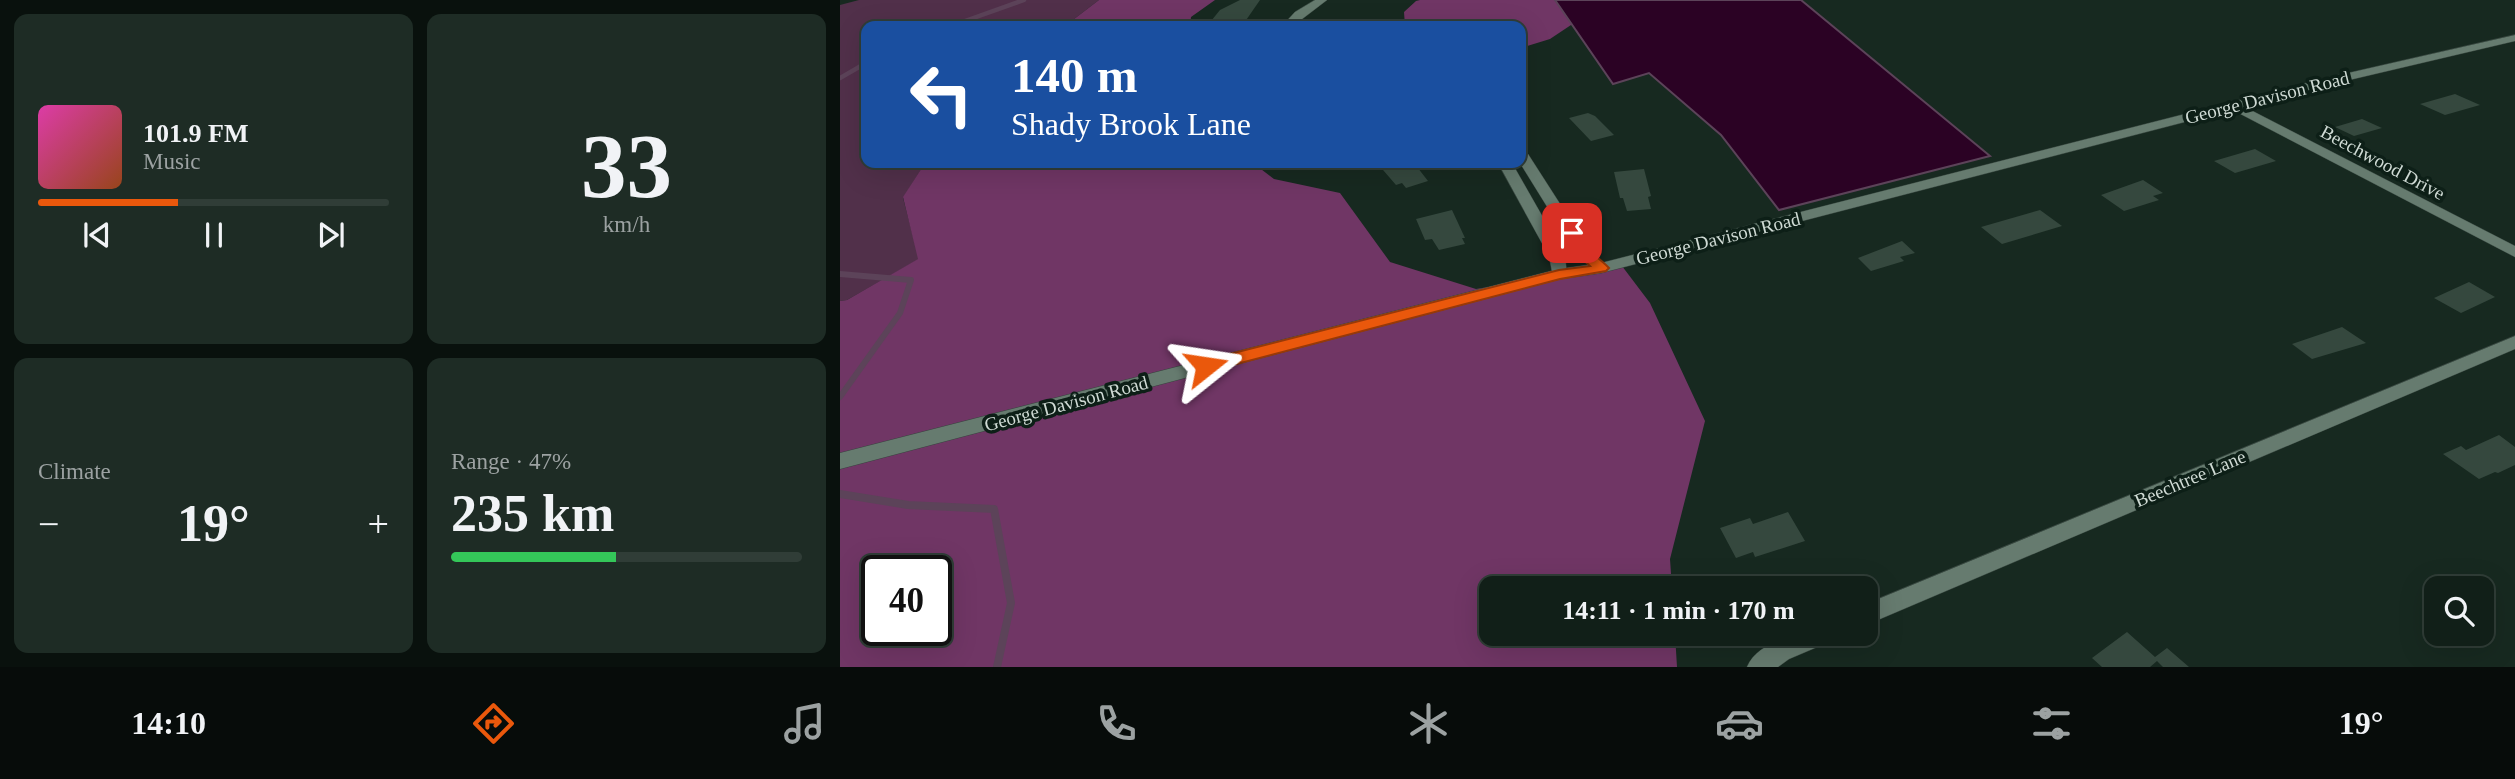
<!DOCTYPE html>
<meta charset="utf-8">
<style>
body{margin:0;font-family:"Times New Roman",serif;background:#1e2c25;color:#f1f3f6;height:100vh;display:flex;flex-direction:column;font-size:26px;white-space:nowrap}
*{box-sizing:border-box;margin:0}
p{font-size:23px;color:#9ca2a2}
.icon{flex:none;width:38px;height:38px;fill:none;stroke:currentColor;stroke-width:2;stroke-linecap:round;stroke-linejoin:round}
.map{position:relative;flex:1;overflow:hidden}
.side{display:flex;flex-direction:column;gap:14px;padding:14px;background:#09110d;width:840px}
.side>*{flex:none}
.guide{position:absolute;left:21px;top:21px;width:665px;height:147px;border-radius:14px;box-shadow:0 7px 28px #0002,0 0 0 2px #303d37;background:#1a4fa0;color:#fff;overflow:hidden}
.controls{position:absolute;left:1584px;top:576px;display:grid;gap:14px}
.controls a{display:grid;place-items:center;width:70px;height:70px;border-radius:14px;background:#111f18;box-shadow:0 7px 28px #0002,0 0 0 2px #303d37;font-size:35px}
.speed{position:absolute;left:21px;top:555px;display:flex;gap:14px;font-size:35px;font-weight:700;text-align:center}
.speed>*{display:grid;place-content:center;width:91px;height:91px;border-radius:50%;background:#111f18;box-shadow:0 7px 28px #0002,0 0 0 2px #303d37;line-height:1}
.speed .limit{border:4px solid #111;border-radius:10px;background:#fff;color:#111}
.pin{position:absolute;display:grid;place-items:center;width:60px;height:60px;color:#fff;margin:-30px;border-radius:14px;box-shadow:0 4px 10px #0006}
.me{position:absolute;width:77px;margin:-38px;rotate:75deg;stroke-linejoin:round;filter:drop-shadow(0 0 5px #0008)}
.turn{display:flex;align-items:center;gap:24px;height:147px;padding:0 35px;font-size:32px}
.turn .icon{width:91px;height:91px;stroke-width:2.5}
.turn b{display:block;font-size:49px;line-height:60px}
.big{font-size:52px;font-weight:600;line-height:1.1}
.side .widget{flex:1;display:flex;flex-direction:column;justify-content:center;gap:10px;min-width:0;padding:0 24px;border-radius:14px;background:#1e2c25}
.side .dial{align-items:center;gap:0}
.dial b{font-size:91px;line-height:1}
.song{display:flex;align-items:center;gap:21px}
.cover{width:84px;height:84px;border-radius:10px;background:linear-gradient(135deg,hsl(320 70% 55%),hsl(20 70% 35%))}
.played{height:7px;border-radius:4px;background:linear-gradient(90deg,#ea580c 40%,#303d37 40%)}
.keys{display:flex;justify-content:space-around;direction:ltr}
.heat{display:flex;justify-content:space-between;align-items:center;font-size:38px;direction:ltr}
.charge{height:10px;border-radius:5px;background:linear-gradient(90deg,#34c759 47%,#303d37 0)}
.side .tiles{flex:1;display:grid;gap:14px;grid-template-columns:repeat(2,1fr)}
.trip{position:absolute;left:639px;top:576px;width:399px;height:70px;border-radius:14px;background:#111f18;box-shadow:0 7px 28px #0002,0 0 0 2px #303d37;font-weight:600;line-height:70px;text-align:center}
.menu{display:flex;height:112px;justify-content:space-around;align-items:center;background:#070c0a;color:#9ca2a2}
.menu .icon{width:49px;height:49px}
.menu .current{color:#ea580c}
.menu b{font-size:32px;color:#f1f3f6}
main{display:flex;flex:1;min-height:0}
.map>svg:first-child{display:block}
.green{fill:#51304a}
.forest{fill:#703665;fill-rule:evenodd}
.water{fill:#2b0224;stroke:#5c4359;stroke-width:2}
.lines{fill:none;stroke-linecap:round;stroke-linejoin:round}
.stream-far2{stroke:#5c4359;stroke-width:4.5}
.stream-far1{stroke:#5c4359;stroke-width:6}
.stream{stroke:#5c4359;stroke-width:8}
.building{fill:#35483e}
.street-casing{stroke:#37463f;stroke-width:1}
.secondary-casing{stroke:#37463f;stroke-width:1}
.street{fill:#667b6f;fill-rule:evenodd}
.secondary{fill:#667b6f;fill-rule:evenodd}
.route{fill:#ea580c;stroke:#983908;stroke-width:2}
.labels{text-anchor:middle;stroke-width:7;stroke-linejoin:round;paint-order:stroke}
.street-label{font-size:19px;fill:#cfdad4;stroke:#0d1f17}
</style>
<main>
<section class="side">
<div class="tiles">
<div class="widget">
<div class="song"><i class="cover"></i><div><b>101.9 FM</b><p>Music</p></div></div>
<div class="played"></div>
<div class="keys"><svg class="icon" aria-label="previous" viewBox="0 0 24 24"><path d="M18 5L8 12l10 7zM5 5v14"/></svg><svg class="icon" aria-label="pause" viewBox="0 0 24 24"><path d="M8 5v14M16 5v14"/></svg><svg class="icon" aria-label="next" viewBox="0 0 24 24"><path d="M6 5l10 7-10 7zM19 5v14"/></svg></div>
</div>
<div class="widget dial"><b>33</b><p>km/h</p></div>
<div class="widget"><p>Climate</p>
<div class="heat"><a>−</a><b class="big">19°</b><a>+</a></div>
</div>
<div class="widget"><p>Range · 47%</p><b class="big">235 km</b><div class="charge"></div></div>
</div>
</section>
<div class="map">
<svg width="1675" height="667" viewBox="0 0 1675 667">
<rect width="100%" height="100%" fill="#172920"/>
<path class="green" d="M19 0H259L225 26H26V163H85L63 198 79 259 7 300 0 301V5Z"/>
<g class="forest">
<path d="M259 0H375L351 17 350 26H225Z"/>
<path d="M580 0H716L734 23 710 39 681 48V26H565L564 12 576 1Z"/>
<path d="M85 163H413L434 179 500 193 550 262 636 289 782 266 810 303 865 421 830 559 832 588H651V634H835L837 667H0V301L7 300 78 259 63 197ZM37 570H96V630H37Z"/>
</g>
<path class="water" d="M715 0H961L1150 156 939 210 881 135 809 73 773 84Z"/>
<g class="lines">
<g class="stream-far2">
<path d="M111 26 184 0"/>
<path d="M0 78 26 63"/>
</g>
<path class="stream-far1" d="M0 274 71 280 60 313 0 397"/>
<path class="stream" d="M0 494 68 505 154 509 171 603 157 667"/>
</g>
<g class="building">
<path d="M400 0H420L402 26H367L380 10Z"/>
<path d="M1615 94 1640 105 1605 115 1580 104Z"/>
<path d="M748 113 755 116 774 135 751 141 729 118Z"/>
<path d="M1522 119 1542 128 1514 136 1495 127Z"/>
<path d="M1415 149 1436 161 1395 173 1374 161Z"/>
<path d="M537 163H574L588 181 566 188 562 183 556 185Z"/>
<path d="M804 169 811 196 808 197 811 209 787 211 783 198H780L774 172Z"/>
<path d="M1303 180 1323 193 1313 196 1319 200 1284 211 1261 195Z"/>
<path d="M612 210 625 238H622L625 244 599 250 592 239 585 240 576 219Z"/>
<path d="M1200 210 1222 226 1162 244 1141 227Z"/>
<path d="M1062 241 1075 253 1060 257 1064 261 1031 271 1018 258Z"/>
<path d="M1629 282 1655 297 1621 313 1594 298Z"/>
<path d="M1502 327 1526 343 1472 359 1452 344Z"/>
<path d="M1659 435 1675 447V465L1658 473 1655 472 1639 479 1603 454 1621 446 1626 450Z"/>
<path d="M948 512 965 541 915 557 913 552 896 558 880 528 910 518 913 524Z"/>
<path d="M1287 632 1315 657 1327 648 1349 667H1323L1317 661 1310 667H1262L1252 658Z"/>
</g>
<g class="lines">
<defs>
<g id="street">
<path d="M475 0H487L453 26H442L455 12Z"/>
<path d="M1393 101 1675 246V257L1389 108V102Z"/>
<path d="M681 150 688 154 749 249 769 268 767 271H755L737 255 680 163Z"/>
<path d="M658 163H672L725 256 727 274 725 277H713L709 256Z"/>
<path d="M1675 336V349L1026 625V604Z"/>
<path d="M955 634H993L989 642 949 659 938 667H907C915 648 937 641 955 634Z"/>
</g>
<path id="secondary" d="M1675 35V41L1488 85 761 273 720 279 0 469V453L719 269 761 263 1482 79Z"/>
</defs>
<use href="#street" class="street-casing"/>
<use href="#secondary" class="secondary-casing"/>
<use href="#street" class="street"/>
<use href="#secondary" class="secondary"/>
</g>
<path class="route" d="M732 229 736 230 748 249 766 265 769 268 766 271 720 279 366 372 358 366 366 360 719 270 750 266 738 255 725 233Z"/>
<g class="labels">
<g class="street-label">
<text transform="translate(1427 97) rotate(-14)" y="7">George Davison Road</text>
<text transform="translate(1543 162) rotate(28)" y="7">Beechwood Drive</text>
<text transform="translate(878 238) rotate(-14)" y="7">George Davison Road</text>
<text transform="translate(226 403) rotate(-15)" y="7">George Davison Road</text>
<text transform="translate(1350 478) rotate(-23)" y="7">Beechtree Lane</text>
</g>
</g>
</svg>
<div class="controls">
<a><svg class="icon" aria-label="search" viewBox="0 0 24 24"><circle cx="10" cy="10" r="6"/><path d="M15 15l6 6"/></svg></a>
</div>
<div class="speed"><div class="limit">40</div></div>
<div class="pin" style="left:732px;top:233px;background:#d93025"><svg class="icon" aria-label="arrive" viewBox="0 0 24 24"><path d="M6 21V4h12l-3 4 3 4H6"/></svg></div>
<svg class="me" style="left:366px;top:366px" viewBox="-20 -20 40 40"><path d="M0-17L14 15 0 8-14 15z" fill="#ea580c" stroke="#fff" stroke-width="4"/></svg>
<div class="trip">14:11 · 1 min · 170 m</div>
<div class="guide">
<div class="turn"><svg class="icon" aria-label="left" viewBox="0 0 24 24"><path d="M17 20v-9H6M10 6l-5 5 5 5"/></svg><div><b>140 m</b>Shady Brook Lane</div></div>
</div>
</div>
</main>
<nav class="menu">
<b>14:10</b>
<svg class="icon current" aria-label="directions" viewBox="0 0 24 24"><path d="M12 3l9 9-9 9-9-9zM9 14v-3h6M13 9l2 2-2 2"/></svg>
<svg class="icon" aria-label="music" viewBox="0 0 24 24"><path d="M9 18V5l10-2v13"/><circle cx="6" cy="18" r="3"/><circle cx="16" cy="16" r="3"/></svg>
<svg class="icon" aria-label="phone" viewBox="0 0 24 24"><path d="M5 4h4l2 5-3 2q2 4 5 5l2-3 5 2v4C11 20 4 13 5 4z"/></svg>
<svg class="icon" aria-label="climate" viewBox="0 0 24 24"><path d="M12 3v18M4 7l16 10M4 17L20 7"/></svg>
<svg class="icon" aria-label="car" viewBox="0 0 24 24"><path d="M5 17H2v-5l4-1 3-4h7l3 4 3 1v5h-3M9 17h6M6 11h13"/><circle cx="7" cy="17" r="2"/><circle cx="17" cy="17" r="2"/></svg>
<svg class="icon" aria-label="filters" viewBox="0 0 24 24"><path d="M4 7h16M4 17h16"/><circle cx="9" cy="7" r="2"/><circle cx="15" cy="17" r="2"/></svg>
<b>19°</b>
</nav>
